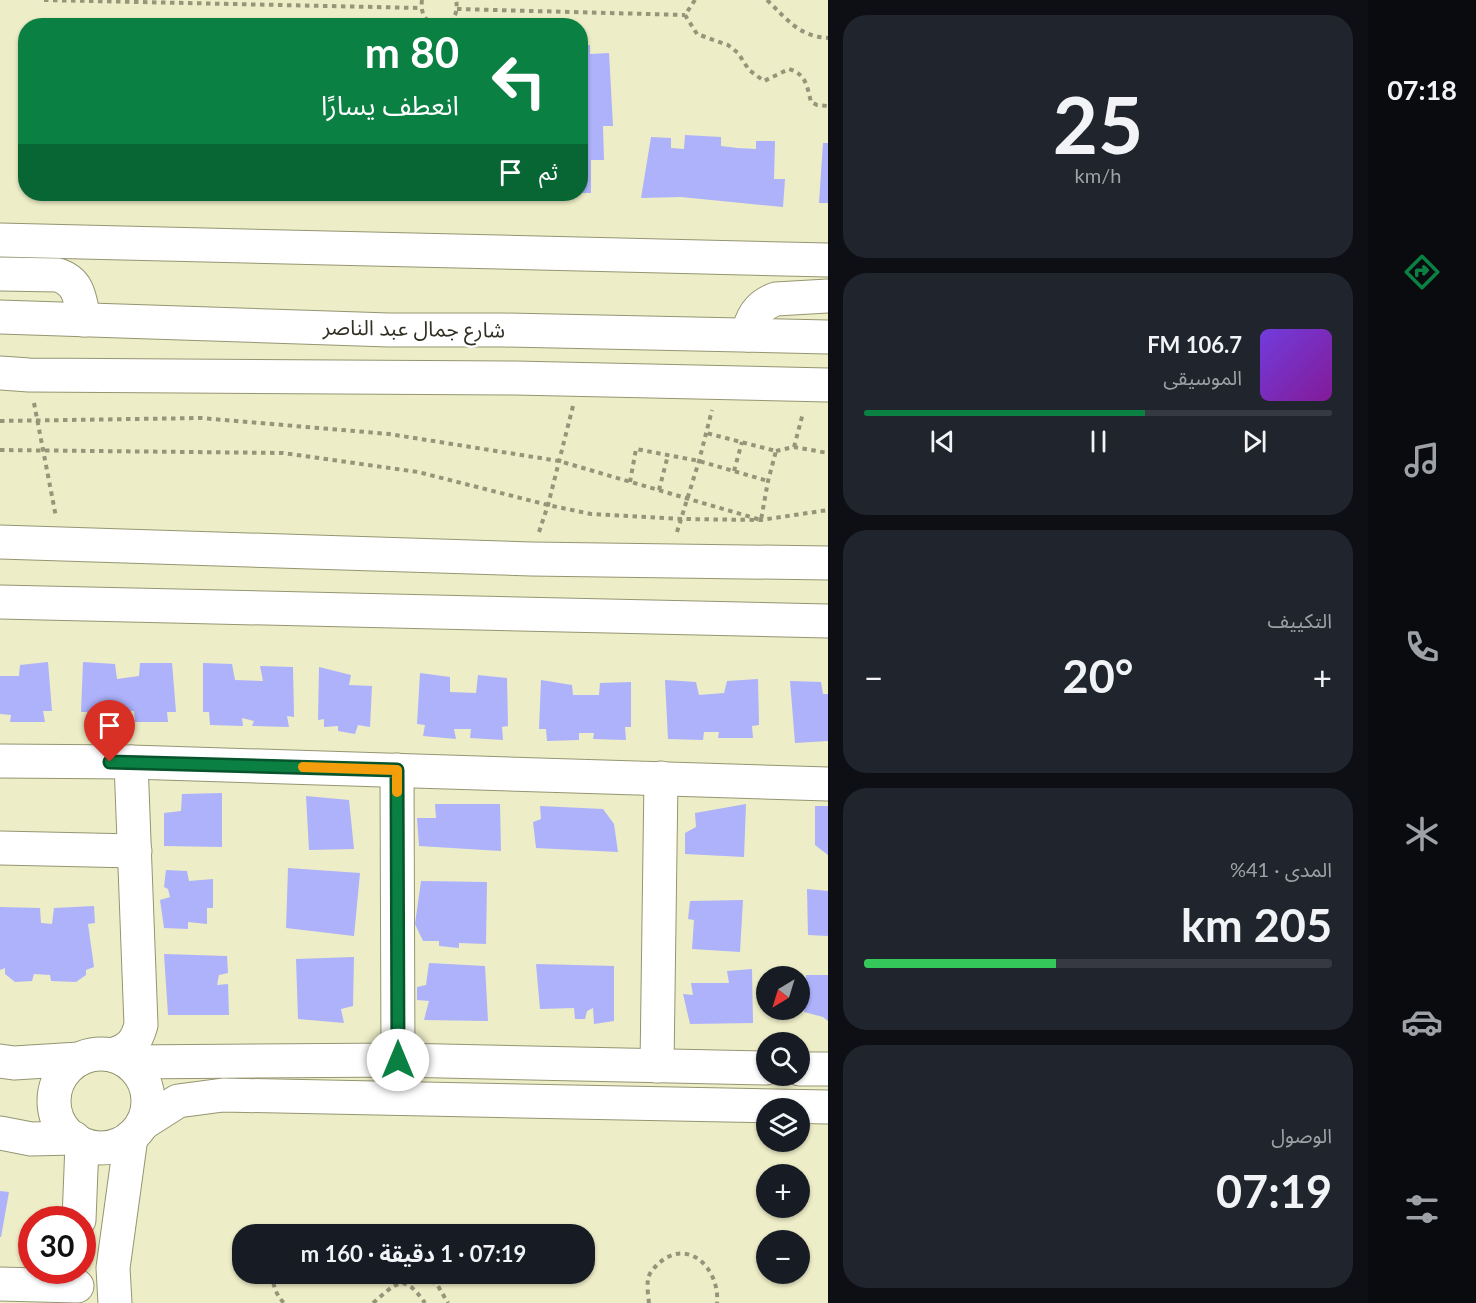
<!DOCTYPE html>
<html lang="ar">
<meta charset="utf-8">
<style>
body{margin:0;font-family:Lato,"Noto Sans Arabic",sans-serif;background:#20242c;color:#f1f3f6;direction:rtl;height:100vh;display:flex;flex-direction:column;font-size:22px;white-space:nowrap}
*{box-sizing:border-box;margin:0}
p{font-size:20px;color:#9ea1a6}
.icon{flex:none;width:33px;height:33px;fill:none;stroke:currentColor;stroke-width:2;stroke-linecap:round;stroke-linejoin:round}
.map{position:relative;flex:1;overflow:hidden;direction:ltr}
.sheet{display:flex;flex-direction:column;gap:15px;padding:15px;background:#0d0f14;width:540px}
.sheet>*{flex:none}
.guide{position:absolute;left:18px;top:18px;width:570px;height:183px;border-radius:24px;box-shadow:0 2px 4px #0004;direction:rtl;background:#0b8043;color:#fff;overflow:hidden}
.needle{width:39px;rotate:218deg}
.fabs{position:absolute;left:756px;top:966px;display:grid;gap:12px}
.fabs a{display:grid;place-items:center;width:54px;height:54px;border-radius:50%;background:#171b24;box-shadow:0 2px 4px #0004;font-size:30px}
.speed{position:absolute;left:18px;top:1206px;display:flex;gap:12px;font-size:30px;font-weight:700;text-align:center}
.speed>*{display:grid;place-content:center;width:78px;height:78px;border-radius:50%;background:#171b24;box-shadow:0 2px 4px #0004;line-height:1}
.speed .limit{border:9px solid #d22;background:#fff;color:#111}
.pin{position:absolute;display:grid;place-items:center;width:51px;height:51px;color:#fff;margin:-62px -26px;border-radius:50% 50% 50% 0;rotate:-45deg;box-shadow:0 0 6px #0007}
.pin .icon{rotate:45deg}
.me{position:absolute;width:66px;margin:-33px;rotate:0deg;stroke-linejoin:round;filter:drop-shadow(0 0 4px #0008)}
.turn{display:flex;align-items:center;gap:21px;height:126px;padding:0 30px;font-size:27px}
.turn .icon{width:78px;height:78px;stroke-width:2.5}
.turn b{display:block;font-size:42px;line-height:51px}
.then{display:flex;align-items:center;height:57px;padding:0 30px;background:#0003;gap:12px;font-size:22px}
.big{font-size:45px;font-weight:700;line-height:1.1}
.sheet .widget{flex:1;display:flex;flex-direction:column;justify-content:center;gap:9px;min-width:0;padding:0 21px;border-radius:24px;background:#20242c}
.sheet .dial{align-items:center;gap:0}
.dial b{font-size:78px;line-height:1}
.song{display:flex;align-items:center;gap:18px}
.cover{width:72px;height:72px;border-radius:9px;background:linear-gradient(135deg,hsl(260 70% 55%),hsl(290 70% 35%))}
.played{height:6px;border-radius:3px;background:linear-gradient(90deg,#0b8043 60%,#363941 60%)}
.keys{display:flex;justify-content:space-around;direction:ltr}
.heat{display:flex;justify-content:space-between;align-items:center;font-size:33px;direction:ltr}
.charge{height:9px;border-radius:4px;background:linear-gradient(90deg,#34c759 41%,#363941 0)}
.trip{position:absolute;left:232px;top:1224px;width:363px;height:60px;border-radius:24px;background:#171b24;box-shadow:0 2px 4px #0004;font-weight:700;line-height:60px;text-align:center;direction:rtl}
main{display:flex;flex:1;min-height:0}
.dock{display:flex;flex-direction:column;width:108px;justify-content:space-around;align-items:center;background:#090b0e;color:#9ea1a6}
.dock .icon{width:42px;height:42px}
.dock .selected{color:#0b8043}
.dock b{font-size:27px;color:#f1f3f6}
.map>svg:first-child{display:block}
.building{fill:#adb2fb}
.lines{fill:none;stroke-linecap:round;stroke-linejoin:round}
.minor-casing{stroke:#959572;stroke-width:35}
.major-casing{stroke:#959572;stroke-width:35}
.path{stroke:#96957a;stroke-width:4;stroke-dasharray:4.5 4.5;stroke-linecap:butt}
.minor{stroke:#fff;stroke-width:33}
.major{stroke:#fff;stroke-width:33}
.route-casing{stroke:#07532c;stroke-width:15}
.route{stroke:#0b8043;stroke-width:10}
.slow{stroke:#f59e0b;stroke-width:10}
.labels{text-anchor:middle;stroke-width:5;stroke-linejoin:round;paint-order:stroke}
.street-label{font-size:21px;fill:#302f21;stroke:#fff}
</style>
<main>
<nav class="dock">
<b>07:18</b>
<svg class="icon selected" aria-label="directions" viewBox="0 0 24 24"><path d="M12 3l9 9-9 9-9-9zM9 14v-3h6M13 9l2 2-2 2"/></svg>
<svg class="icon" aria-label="music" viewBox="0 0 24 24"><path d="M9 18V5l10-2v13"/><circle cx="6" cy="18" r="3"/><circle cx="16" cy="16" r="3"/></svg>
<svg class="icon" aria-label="phone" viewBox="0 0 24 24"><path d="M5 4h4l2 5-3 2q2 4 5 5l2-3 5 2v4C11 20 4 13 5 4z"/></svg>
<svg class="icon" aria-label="climate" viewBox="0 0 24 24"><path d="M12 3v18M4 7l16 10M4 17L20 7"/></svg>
<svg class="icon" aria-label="car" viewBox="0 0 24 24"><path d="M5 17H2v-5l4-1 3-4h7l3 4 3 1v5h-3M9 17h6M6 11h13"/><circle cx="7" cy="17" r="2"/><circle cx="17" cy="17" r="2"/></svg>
<svg class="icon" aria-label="filters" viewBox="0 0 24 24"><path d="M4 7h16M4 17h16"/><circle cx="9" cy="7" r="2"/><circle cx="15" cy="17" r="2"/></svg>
</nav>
<section class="sheet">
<div class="widget dial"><b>25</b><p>km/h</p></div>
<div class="widget">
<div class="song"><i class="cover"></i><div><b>106.7 FM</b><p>الموسيقى</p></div></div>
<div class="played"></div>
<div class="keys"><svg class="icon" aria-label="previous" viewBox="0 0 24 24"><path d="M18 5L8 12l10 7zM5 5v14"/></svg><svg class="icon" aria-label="pause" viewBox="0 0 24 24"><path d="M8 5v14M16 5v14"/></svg><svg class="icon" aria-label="next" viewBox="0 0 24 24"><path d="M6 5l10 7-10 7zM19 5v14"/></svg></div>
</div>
<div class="widget"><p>التكييف</p>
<div class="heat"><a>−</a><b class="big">20°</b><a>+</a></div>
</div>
<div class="widget"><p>المدى · 41%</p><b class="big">205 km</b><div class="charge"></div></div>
<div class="widget"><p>الوصول</p><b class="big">07:19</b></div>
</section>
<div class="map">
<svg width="828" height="1303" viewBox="0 0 828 1303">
<rect width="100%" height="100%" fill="#ededc7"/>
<g class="building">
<path d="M580 45H590V54L609 53 613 126H603L604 160H591V193H580Z"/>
<path d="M685 135 721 137V146L737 148 756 149V141H775L774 179H785L783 207 681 197 641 198 651 137 671 138V148L684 149Z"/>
<path d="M823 143H828V203H819Z"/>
<path d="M48 662 52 711H43L45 722H10L11 715 0 714V676H19L20 665Z"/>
<path d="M83 662 115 664 117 679 139 676 140 663H172L176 712H167L168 722H135L134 711H119V723L86 725 87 712H81Z"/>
<path d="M203 663 232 664 235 680 263 681 260 666 293 667 294 717 287 716 289 727 252 726 254 721 242 718 243 726 210 725 209 712H203Z"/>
<path d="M319 667 351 675 349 685 372 686 370 727 358 725 355 734 338 731V726L324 727V719L318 720Z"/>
<path d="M420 673 450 677V692L476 693 478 675 507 678 508 726 502 727 503 740 470 738 471 729H454L456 739 423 736 425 725 417 724Z"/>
<path d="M758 679 759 725 752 726 753 738H718L719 732H704L703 740 668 739 665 680 696 682 699 695 724 693 727 681Z"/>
<path d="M541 680 572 685 573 695H599L600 683 631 682V727H625L626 740 593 739 594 733H579V740L547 741 546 729H539Z"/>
<path d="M790 681 821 682 823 694H828V741L795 743Z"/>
<path d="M222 793V847L164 846V813L181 811 182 794Z"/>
<path d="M306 796 349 800 354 849 309 850Z"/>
<path d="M435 804H500L501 851 419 846 417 818H436Z"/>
<path d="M746 804 744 857 685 854V833L696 827 695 813Z"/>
<path d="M540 806 603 809 614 824 618 852 536 848 533 822 541 819Z"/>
<path d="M815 806H828V855L815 845Z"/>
<path d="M288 868 360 873 354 936 286 928Z"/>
<path d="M166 870 187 871 189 881 213 879V908H207V924L188 922V929L164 928 160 900 170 897 168 889 164 887Z"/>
<path d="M421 881 487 882 486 944 459 943V948L439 946V941H423L415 924Z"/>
<path d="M807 889 828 891V936L808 935Z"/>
<path d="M743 900 740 952 692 949 694 920 688 919 690 901Z"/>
<path d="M94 906 95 923 88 924 94 967 86 970V975L76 982 51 981 50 975 34 974 32 981 15 982 5 974V968L0 970V907L40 908 41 923 52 924 54 908Z"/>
<path d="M164 954 227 956 228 973 219 975 217 985 228 984 229 1015H168Z"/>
<path d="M354 957 353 1006 341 1009 344 1023 298 1019 296 959Z"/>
<path d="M429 963 485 966 488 1021 424 1020 429 1001 417 1000V987L426 985Z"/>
<path d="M536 964 614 966V1021L594 1024 593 1008 587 1011 585 1019H575L574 1008 540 1009Z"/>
<path d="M752 969 753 1023 690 1024 683 994 693 995 691 983H729L727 971Z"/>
<path d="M806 975H828V1021L823 1017 804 1012Z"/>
<path d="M0 1191 9 1192 1 1237H0Z"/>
</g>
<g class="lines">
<defs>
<g id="minor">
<path d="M0 240 828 260"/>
<path d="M0 274 58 275C80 282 80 300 84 320"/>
<path d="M748 335C751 317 758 305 776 299L828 296"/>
<path d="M0 542 531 559 828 563"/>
<path d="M0 602 828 621"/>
<path d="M0 761 131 762 828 784"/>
<path d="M397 770 398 1060"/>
<path d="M0 848 135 851"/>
<circle cx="101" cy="1101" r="47"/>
<path d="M112 1055C130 1049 136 1043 141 1025L131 762"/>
<path d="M0 1061 14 1063 79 1059"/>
<path d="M128 1062 398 1060 766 1068"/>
<path d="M657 1066 661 778"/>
<path d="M800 1069H828"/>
<path d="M142 1124 178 1101 223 1095 828 1107"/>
<path d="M0 1133 31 1139 74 1138"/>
<path d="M79 1220 82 1144"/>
<path d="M0 1284 77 1286"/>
<path d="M115 1303 113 1268 131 1137"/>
</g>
<g id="major">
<path d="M0 317 389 330H503L828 337"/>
<path d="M0 373 29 375 515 378 828 385"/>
</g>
</defs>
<use href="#minor" class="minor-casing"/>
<use href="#major" class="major-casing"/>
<g class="path">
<path d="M44 0 421 8"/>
<path d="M422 0C417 34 463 32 456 0"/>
<path d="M695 0 685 15 697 34 728 45 738 53 749 70 764 81 789 69C806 74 807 86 811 102L817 105 828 106"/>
<path d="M767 0C787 19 798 36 828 38"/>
<path d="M457 9 685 15"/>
<path d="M34 403 56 517"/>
<path d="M0 421 201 418 389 434 559 461 761 520 768 481 776 451 706 433"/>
<path d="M794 447 803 413"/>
<path d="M0 450 283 453 418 472 548 505 591 514 681 519 761 520 828 510"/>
<path d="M776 451 794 447 828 453"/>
<path d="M734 471 742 442"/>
<path d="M630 482 636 449 699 461 768 481"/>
<path d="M659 490 668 455"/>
<path d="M539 532 548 505 573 406"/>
<path d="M677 532 699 461 712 410"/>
<path d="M272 1274C273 1285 276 1295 284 1303"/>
<path d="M348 1274C358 1279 367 1279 376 1274"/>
<path d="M425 1274 438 1286 448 1303"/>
<path d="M373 1303C398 1282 403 1272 425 1303"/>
<path d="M649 1303C648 1296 647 1286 648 1279 649 1273 654 1268 658 1264 688 1236 720 1269 717 1303"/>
</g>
<use href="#minor" class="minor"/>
<use href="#major" class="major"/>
</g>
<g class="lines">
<defs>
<path id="route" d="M110 762 397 770 398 1060"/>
</defs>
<use href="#route" class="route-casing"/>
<use href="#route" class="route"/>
<path class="slow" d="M303 767 397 770V792"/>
</g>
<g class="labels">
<g class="street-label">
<text transform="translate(414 329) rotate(1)" y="7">شارع جمال عبد الناصر</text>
</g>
</g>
</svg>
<div class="fabs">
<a><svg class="needle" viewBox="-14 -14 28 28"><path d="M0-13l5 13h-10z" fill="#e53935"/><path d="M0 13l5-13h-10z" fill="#9ea1a6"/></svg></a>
<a><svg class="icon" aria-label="search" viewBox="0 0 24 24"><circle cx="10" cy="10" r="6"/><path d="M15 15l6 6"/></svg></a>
<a><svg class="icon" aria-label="layers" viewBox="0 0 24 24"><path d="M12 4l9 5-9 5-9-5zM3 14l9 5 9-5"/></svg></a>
<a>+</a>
<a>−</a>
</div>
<div class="speed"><div class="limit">30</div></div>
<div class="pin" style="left:110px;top:762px;background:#d93025"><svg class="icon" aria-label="arrive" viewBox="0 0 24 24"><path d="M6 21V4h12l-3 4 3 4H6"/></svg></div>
<svg class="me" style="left:398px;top:1060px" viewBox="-20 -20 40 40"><circle r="19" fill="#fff"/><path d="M0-13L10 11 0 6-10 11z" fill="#0b8043"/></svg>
<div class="trip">07:19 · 1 دقيقة · 160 m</div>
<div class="guide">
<div class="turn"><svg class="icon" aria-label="left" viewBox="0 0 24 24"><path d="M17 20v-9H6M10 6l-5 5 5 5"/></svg><div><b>80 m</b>انعطف يسارًا</div></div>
<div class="then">ثم<svg class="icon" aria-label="arrive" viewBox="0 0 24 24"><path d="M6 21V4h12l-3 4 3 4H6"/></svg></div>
</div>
</div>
</main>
